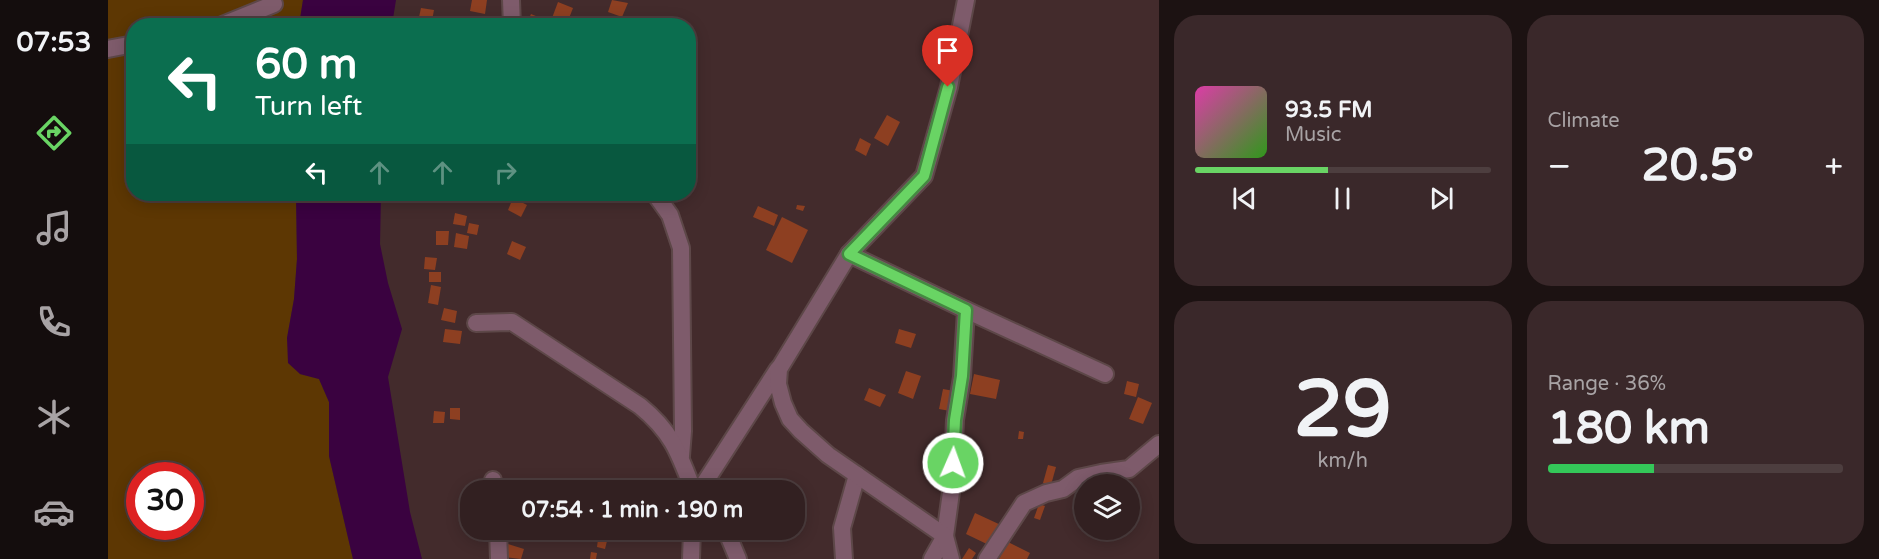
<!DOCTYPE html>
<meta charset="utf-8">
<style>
body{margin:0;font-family:"Varela Round",sans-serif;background:#3a282a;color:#f1f3f6;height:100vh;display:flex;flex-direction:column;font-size:22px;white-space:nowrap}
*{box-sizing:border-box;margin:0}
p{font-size:20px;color:#a8a3a5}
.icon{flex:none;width:33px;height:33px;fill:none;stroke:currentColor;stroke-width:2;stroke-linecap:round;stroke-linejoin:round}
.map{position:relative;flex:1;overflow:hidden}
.sheet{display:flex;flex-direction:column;gap:15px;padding:15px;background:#1c1212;width:720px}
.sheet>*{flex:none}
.guide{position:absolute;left:18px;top:18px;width:570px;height:183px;border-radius:24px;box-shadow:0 3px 15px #0003,0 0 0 2px #4d3e3f;background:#0b6e4f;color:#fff;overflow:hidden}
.tools{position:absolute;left:966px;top:474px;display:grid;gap:12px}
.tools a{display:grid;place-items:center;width:66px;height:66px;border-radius:50%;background:#322021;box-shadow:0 3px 15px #0003,0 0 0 2px #4d3e3f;font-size:30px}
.speed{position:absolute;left:18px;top:462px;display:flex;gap:12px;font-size:30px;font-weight:700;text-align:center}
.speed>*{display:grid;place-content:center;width:78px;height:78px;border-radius:50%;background:#322021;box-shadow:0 3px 15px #0003,0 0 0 2px #4d3e3f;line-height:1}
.speed .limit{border:9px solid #d22;background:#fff;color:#111}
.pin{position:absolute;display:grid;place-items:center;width:51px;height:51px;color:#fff;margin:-62px -26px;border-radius:50% 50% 50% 0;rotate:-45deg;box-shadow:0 0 6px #0007}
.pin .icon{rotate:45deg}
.me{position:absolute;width:66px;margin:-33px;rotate:2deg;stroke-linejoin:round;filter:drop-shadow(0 0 4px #0008)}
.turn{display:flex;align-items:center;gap:21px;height:126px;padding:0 30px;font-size:27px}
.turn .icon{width:78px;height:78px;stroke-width:2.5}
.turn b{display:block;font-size:42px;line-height:51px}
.lanes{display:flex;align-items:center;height:57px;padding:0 30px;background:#0003;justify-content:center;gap:30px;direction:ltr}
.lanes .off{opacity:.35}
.big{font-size:45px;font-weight:800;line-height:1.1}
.sheet .tile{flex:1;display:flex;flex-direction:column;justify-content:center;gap:9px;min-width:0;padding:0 21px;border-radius:24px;background:#3a282a}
.sheet .dial{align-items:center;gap:0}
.dial b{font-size:78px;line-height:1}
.song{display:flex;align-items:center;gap:18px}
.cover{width:72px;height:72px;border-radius:9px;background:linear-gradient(135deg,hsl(320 70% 55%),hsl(110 70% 35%))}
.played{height:6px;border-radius:3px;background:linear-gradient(90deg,#69d464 45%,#4d3e3f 45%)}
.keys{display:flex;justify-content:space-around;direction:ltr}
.heat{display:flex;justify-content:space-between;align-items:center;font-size:33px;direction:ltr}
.charge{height:9px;border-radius:4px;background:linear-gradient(90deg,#34c759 36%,#4d3e3f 0)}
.sheet .tiles{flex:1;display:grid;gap:15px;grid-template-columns:repeat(2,1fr)}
.trip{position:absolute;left:352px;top:480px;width:345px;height:60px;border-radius:24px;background:#322021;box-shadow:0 3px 15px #0003,0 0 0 2px #4d3e3f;font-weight:800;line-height:60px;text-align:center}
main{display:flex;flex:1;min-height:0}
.tabs{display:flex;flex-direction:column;width:108px;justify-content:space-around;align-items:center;background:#140d0d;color:#a8a3a5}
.tabs .icon{width:42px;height:42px}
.tabs .active{color:#69d464}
.tabs b{font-size:27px;color:#f1f3f6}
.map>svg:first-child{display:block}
.green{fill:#5d3703;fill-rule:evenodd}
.water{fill:#3a0240}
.building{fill:#8d3f21}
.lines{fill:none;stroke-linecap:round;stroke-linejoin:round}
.street-casing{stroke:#5d4748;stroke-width:20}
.street{stroke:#7e5b6b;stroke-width:16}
.route-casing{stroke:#448a41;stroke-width:15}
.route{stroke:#69d464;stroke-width:10}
</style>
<main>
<nav class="tabs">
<b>07:53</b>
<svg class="icon active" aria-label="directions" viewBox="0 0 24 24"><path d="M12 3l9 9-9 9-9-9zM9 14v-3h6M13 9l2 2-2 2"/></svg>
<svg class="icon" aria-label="music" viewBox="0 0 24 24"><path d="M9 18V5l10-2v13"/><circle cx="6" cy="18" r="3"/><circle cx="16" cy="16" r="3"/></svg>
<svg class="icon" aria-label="phone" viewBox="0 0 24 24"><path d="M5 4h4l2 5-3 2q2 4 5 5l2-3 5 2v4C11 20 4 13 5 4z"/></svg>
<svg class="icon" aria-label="climate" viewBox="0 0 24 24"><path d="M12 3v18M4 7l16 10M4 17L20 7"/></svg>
<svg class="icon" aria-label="car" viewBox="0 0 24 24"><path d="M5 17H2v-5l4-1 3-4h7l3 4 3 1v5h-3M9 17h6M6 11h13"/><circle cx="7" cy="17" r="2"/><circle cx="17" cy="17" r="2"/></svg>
</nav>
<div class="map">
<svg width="1051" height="559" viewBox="0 0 1051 559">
<rect width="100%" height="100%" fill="#432b2c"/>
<path class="green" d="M0 0H195L191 25 26 26V194H188L189 259 186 299 179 338 192 374 211 379 221 402V456L245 559H0ZM32 476H82V526H32Z"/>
<g class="water">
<path d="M195 0H288L284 25H191Z"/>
<path d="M188 194H273L272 244 280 283 294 329 280 377 302 512 314 559H245L221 456V402L211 379 192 374 180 363 179 338 186 299 189 259Z"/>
</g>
<g class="building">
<path d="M364 0H379L377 14 362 11Z"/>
<path d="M504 0 520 3 514 17 500 12Z"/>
<path d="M450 2 465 8 458 26H441Z"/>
<path d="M313 8 326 10 323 26H309Z"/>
<path d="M423 14 435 19 432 26H418Z"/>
<path d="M363 16 375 21 373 26H359Z"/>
<path d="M779 115 792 122 780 146 766 138Z"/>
<path d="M752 138 763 144 758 156 747 150Z"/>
<path d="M405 198 419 205 413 217 400 210Z"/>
<path d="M689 205 697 206 695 211 688 209Z"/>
<path d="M650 206 670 215 666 226 645 217Z"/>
<path d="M347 213 359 216 357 226 345 224Z"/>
<path d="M674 217 700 230 684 263 658 250Z"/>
<path d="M361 223 371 225 369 235 359 233Z"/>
<path d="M328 231H341L340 245H328Z"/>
<path d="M348 233 361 236 359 249 346 247Z"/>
<path d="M404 241 418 247 412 260 399 254Z"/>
<path d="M317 257 329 258 327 270 316 269Z"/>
<rect x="321" y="272" width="12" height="10"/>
<path d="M323 285 333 287 330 305 320 303Z"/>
<path d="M336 308 349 311 347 323 333 320Z"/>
<path d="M337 329 354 331 352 344 335 342Z"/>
<path d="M791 329 808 334 803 348 787 343Z"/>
<path d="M798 371 813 376 805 399 790 393Z"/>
<path d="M866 374 892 380 888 399 862 394Z"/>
<path d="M1019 381 1031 384 1028 397 1016 394Z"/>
<path d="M761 388 778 395 772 407 756 400Z"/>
<path d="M835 389 846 391 842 411 831 409Z"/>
<path d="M1030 397 1044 403 1035 424 1021 419Z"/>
<path d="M342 408H352V420L342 419Z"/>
<path d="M326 411 337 412 336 423H325Z"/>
<path d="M911 431 916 432 915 439H910Z"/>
<path d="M940 465 948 467 943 485 935 483Z"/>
<path d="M931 504 937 506 932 520 926 518Z"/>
<path d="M867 513 895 526 885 547 858 534Z"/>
<path d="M490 539 499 541 497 549 489 547Z"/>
<path d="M900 542 922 553 919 559H891Z"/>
<path d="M400 544 416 549 413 559 396 557Z"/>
<path d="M861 548 868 553 864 559H854Z"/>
<path d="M483 552 489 553 488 559H482Z"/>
</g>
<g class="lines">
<defs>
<g id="street">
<path d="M403 0 404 26"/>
<path d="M112 26 166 4"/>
<path d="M0 49 26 44"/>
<path d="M547 194 562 215 573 248 575 431 573 456"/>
<path d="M741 254 858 310 997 374"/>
<path d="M368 323 404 322 532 406C564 432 571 453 585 490"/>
<path d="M385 480 386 490"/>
<path d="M592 490 670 369"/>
<path d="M390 530 391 559"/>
<path d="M618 530 630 559"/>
<path d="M583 559 584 530"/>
<path d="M736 559 734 528 749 475"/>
<path d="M824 559 837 536 844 485 847 420 854 377 858 310"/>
<path d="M843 559 837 536 720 455 693 431 682 419 675 403 670 384 671 369 741 254 816 176 841 87 858 0"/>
<path d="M879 559 916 503 938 493 955 489 970 478 993 473 1021 469 1051 444"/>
</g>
</defs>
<use href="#street" class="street-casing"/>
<use href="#street" class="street"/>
</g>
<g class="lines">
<defs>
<path id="route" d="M840 87 816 176 741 254 858 310 854 376 847 420 845 463"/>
</defs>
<use href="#route" class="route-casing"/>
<use href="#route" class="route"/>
</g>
</svg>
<div class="tools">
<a><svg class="icon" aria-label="layers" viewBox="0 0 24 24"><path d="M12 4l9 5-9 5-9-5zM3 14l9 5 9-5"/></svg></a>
</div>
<div class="speed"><div class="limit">30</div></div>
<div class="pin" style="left:840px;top:87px;background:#d93025"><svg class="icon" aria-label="arrive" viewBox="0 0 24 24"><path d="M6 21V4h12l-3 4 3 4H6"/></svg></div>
<svg class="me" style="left:845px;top:463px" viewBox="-20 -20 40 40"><circle r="17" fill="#69d464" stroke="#fff" stroke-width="3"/><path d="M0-11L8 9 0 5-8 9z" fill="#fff"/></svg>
<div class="trip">07:54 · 1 min · 190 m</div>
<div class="guide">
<div class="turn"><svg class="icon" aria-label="left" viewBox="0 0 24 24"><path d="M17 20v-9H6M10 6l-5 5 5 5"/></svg><div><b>60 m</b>Turn left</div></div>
<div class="lanes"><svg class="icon" aria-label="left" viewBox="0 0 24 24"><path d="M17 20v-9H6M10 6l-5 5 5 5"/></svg><svg class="icon off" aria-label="ahead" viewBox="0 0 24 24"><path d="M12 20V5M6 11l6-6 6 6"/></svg><svg class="icon off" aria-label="ahead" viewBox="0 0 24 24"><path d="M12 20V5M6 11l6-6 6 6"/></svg><svg class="icon off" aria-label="right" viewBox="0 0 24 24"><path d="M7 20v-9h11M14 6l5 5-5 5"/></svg></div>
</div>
</div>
<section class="sheet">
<div class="tiles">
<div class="tile">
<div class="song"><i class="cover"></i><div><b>93.5 FM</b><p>Music</p></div></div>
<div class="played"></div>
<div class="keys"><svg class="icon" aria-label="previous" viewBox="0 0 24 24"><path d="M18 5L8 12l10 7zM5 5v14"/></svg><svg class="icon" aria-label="pause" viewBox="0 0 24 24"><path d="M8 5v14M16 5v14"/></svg><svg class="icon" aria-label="next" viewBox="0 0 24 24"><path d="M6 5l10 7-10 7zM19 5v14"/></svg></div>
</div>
<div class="tile"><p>Climate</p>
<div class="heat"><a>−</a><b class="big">20.5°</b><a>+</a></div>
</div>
<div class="tile dial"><b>29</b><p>km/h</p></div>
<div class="tile"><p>Range · 36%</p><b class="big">180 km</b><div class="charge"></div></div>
</div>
</section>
</main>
